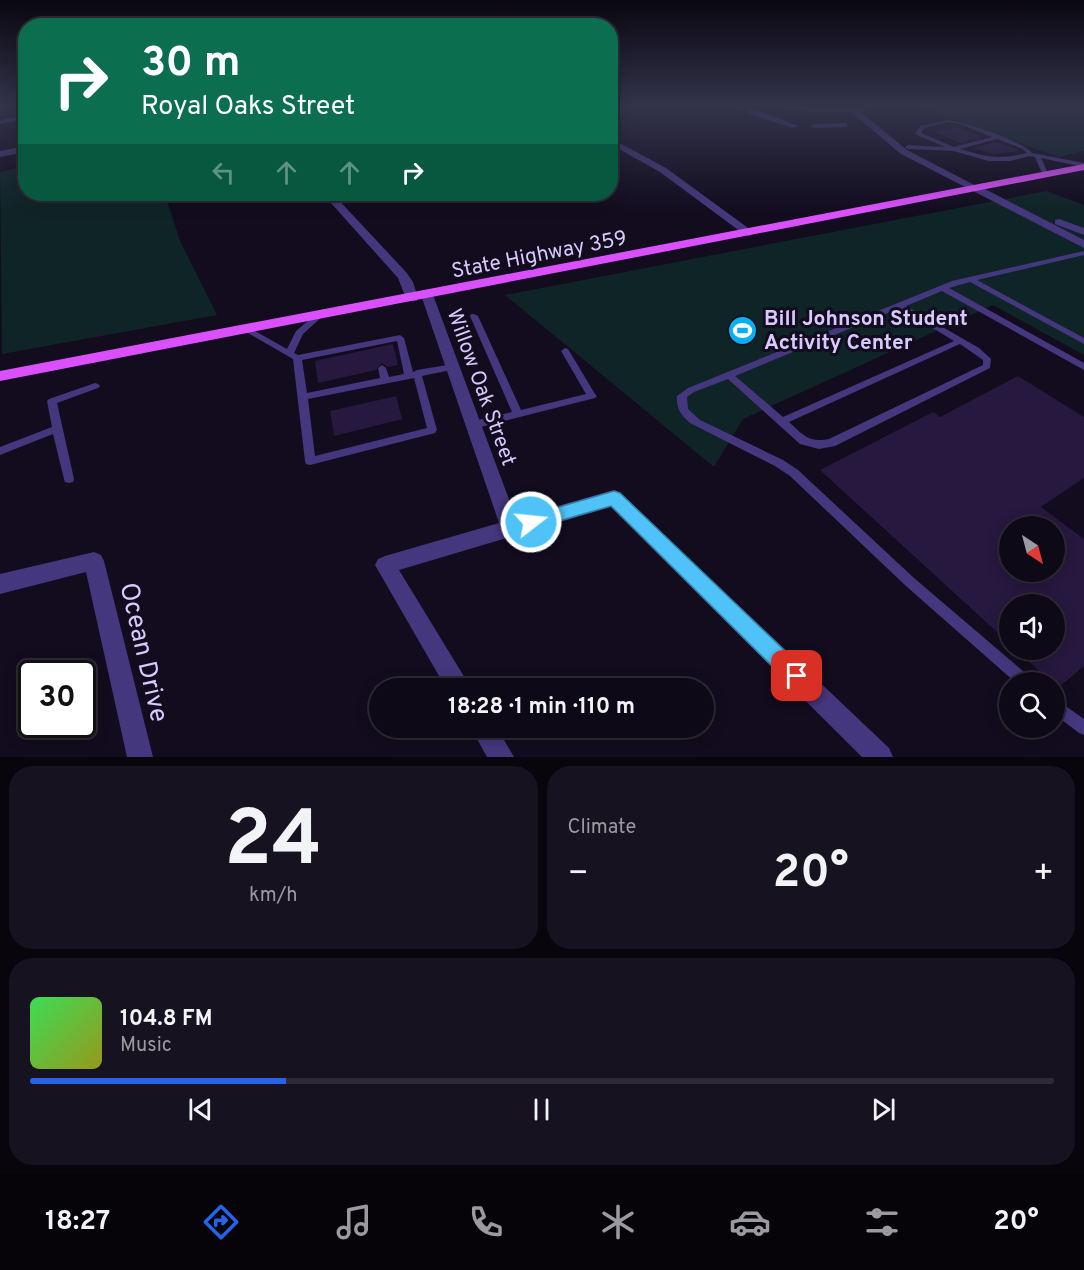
<!DOCTYPE html>
<meta charset="utf-8">
<style>
body{margin:0;font-family:Overpass,sans-serif;background:#17121f;color:#f1f3f6;height:100vh;display:flex;flex-direction:column;font-size:22px;white-space:nowrap}
*{box-sizing:border-box;margin:0}
p{font-size:20px;color:#9b9aa1}
.icon{flex:none;width:33px;height:33px;fill:none;stroke:currentColor;stroke-width:2;stroke-linecap:round;stroke-linejoin:round}
.map{position:relative;height:757px;overflow:hidden}
.sheet{display:flex;flex-direction:column;gap:9px;padding:9px;background:#08050c;flex:1}
.sheet>*{flex:none}
.top-card{position:absolute;left:18px;top:18px;width:600px;height:183px;border-radius:24px;box-shadow:0 3px 15px #0003,0 0 0 2px #2e2a35;background:#0b6e4f;color:#fff;overflow:hidden}
.needle{width:39px;rotate:144deg}
.buttons{position:absolute;left:999px;top:516px;display:grid;gap:12px}
.buttons a{display:grid;place-items:center;width:66px;height:66px;border-radius:50%;background:#0e0916;box-shadow:0 3px 15px #0003,0 0 0 2px #2e2a35;font-size:30px}
.speed{position:absolute;left:18px;top:660px;display:flex;gap:12px;font-size:30px;font-weight:700;text-align:center}
.speed>*{display:grid;place-content:center;width:78px;height:78px;border-radius:50%;background:#0e0916;box-shadow:0 3px 15px #0003,0 0 0 2px #2e2a35;line-height:1}
.speed .limit{border:3px solid #111;border-radius:9px;background:#fff;color:#111}
.pin{position:absolute;display:grid;place-items:center;width:51px;height:51px;color:#fff;margin:-26px;border-radius:12px;box-shadow:0 3px 9px #0006}
.me{position:absolute;width:66px;margin:-33px;rotate:74deg;stroke-linejoin:round;filter:drop-shadow(0 0 4px #0008)}
.turn{display:flex;align-items:center;gap:21px;height:126px;padding:0 24px;font-size:27px}
.turn .icon{width:78px;height:78px;stroke-width:2.5}
.turn b{display:block;font-size:42px;line-height:51px}
.lanes{display:flex;align-items:center;height:57px;padding:0 24px;background:#0003;justify-content:center;gap:30px;direction:ltr}
.lanes .off{opacity:.35}
.big{font-size:45px;font-weight:700;line-height:1.1}
.sheet .card{flex:1;display:flex;flex-direction:column;justify-content:center;gap:9px;min-width:0;padding:0 21px;border-radius:24px;background:#17121f}
.sheet .dial{align-items:center;gap:0}
.dial b{font-size:78px;line-height:1}
.song{display:flex;align-items:center;gap:18px}
.cover{width:72px;height:72px;border-radius:9px;background:linear-gradient(135deg,hsl(130 70% 55%),hsl(60 70% 35%))}
.played{height:6px;border-radius:3px;background:linear-gradient(90deg,#2563eb 25%,#2e2a35 25%)}
.keys{display:flex;justify-content:space-around;direction:ltr}
.heat{display:flex;justify-content:space-between;align-items:center;font-size:33px;direction:ltr}
.sheet .tiles{flex:1;display:grid;gap:9px;grid-template-columns:1fr 1fr}
.card:last-child{grid-column:span 2}
.trip{position:absolute;left:369px;top:678px;width:345px;height:60px;border-radius:30px;background:#0e0916;box-shadow:0 3px 15px #0003,0 0 0 2px #2e2a35;font-weight:700;line-height:60px;text-align:center}
.tabs{display:flex;height:96px;justify-content:space-around;align-items:center;background:#060409;color:#9b9aa1}
.tabs .icon{width:42px;height:42px}
.tabs .current{color:#2563eb}
.tabs b{font-size:27px;color:#f1f3f6}
.map>svg:first-child{display:block}
.green{fill:#0f2427}
.building{fill:#26183e;fill-rule:evenodd}
.lines{fill:none;stroke-linecap:round;stroke-linejoin:round}
.service{fill:#45377d;fill-rule:evenodd}
.minor{fill:#45377d;fill-rule:evenodd}
.tertiary{fill:#45377d;fill-rule:evenodd}
.primary{fill:#db50fe;fill-rule:evenodd}
.route{fill:#4fc3f7;stroke:#337fa1;stroke-width:1.5}
.labels{text-anchor:middle;stroke-width:6;stroke-linejoin:round;paint-order:stroke}
.street-label{font-size:21px;fill:#d8c9ff;stroke:#120c1e}
.poi-label{font-size:21px;font-weight:bold;fill:#d8c9ff;stroke:#120c1e;text-anchor:start}
.near-street-label{font-size:26px;fill:#d8c9ff;stroke:#120c1e}
</style>
<div class="map">
<svg width="1084" height="757" viewBox="0 0 1084 757">
<rect width="100%" height="100%" fill="#120c1e"/>
<g class="green">
<path d="M915 105H1084V151L1059 157Z"/>
<path d="M25 166 26 194H165L180 241 217 315 2 354 0 172Z"/>
<path d="M1046 191 1084 205V355L993 305 743 419 714 467 505 295Z"/>
</g>
<g class="building">
<path d="M956 127 983 137 961 143 934 132Z"/>
<path d="M995 142 1000 143 1021 151 993 154 973 148Z"/>
<path d="M393 344 398 365 388 367 382 363 376 370 318 383 315 361Z"/>
<path d="M1018 376 1084 417V478L1041 507 1084 539V666L1058 688 1016 650H1054V604H1010V644L820 470 933 412 940 417ZM1010 526H1054V572H1010Z"/>
<path d="M396 396 402 419 334 436 330 411Z"/>
</g>
<g class="lines">
<g class="service">
<path d="M948 120C965 122 1022 141 1032 153L1084 163V167L1041 158 1049 175 1046 177 1043 175 1035 157 1030 156 1010 161H988L954 151 908 149 905 147 908 145 945 147 915 134 920 126ZM948 122 960 124 992 137 954 147 921 133 924 128ZM997 139 1023 149 1027 153C998 160 987 157 960 149Z"/>
<path d="M1084 251V255L977 280 1084 338V344L970 282 949 288 1084 363V370L942 291 906 306 979 348 991 359 990 368 835 446 819 449 800 444 728 379 694 392 687 397 688 409 700 420 783 460 798 470 914 578 1030 677 1032 682H1015L906 586 790 476 775 466 690 423C681 415 676 408 677 396L688 388 952 281ZM900 308 954 341 783 417 735 376ZM960 344 983 360V365L829 439C809 443 803 435 789 422Z"/>
<path d="M317 313H320L324 315 303 334 294 353 298 355 400 335 404 338 413 372 417 370 453 364 456 365 457 367 456 369 422 376 437 430 435 433 310 465 306 464 305 461 293 359 241 329 245 326 248 327 287 349 296 331ZM397 341 404 374 389 377 386 368 382 365 378 368 380 378 307 393 302 360ZM414 378 427 428 315 456 308 399Z"/>
<path d="M471 314H474L478 316 521 410 586 394 561 351 565 348 568 349 595 394 597 396 595 398 473 429 470 428 468 425 470 422 512 412 470 316Z"/>
<path d="M95 383 98 384 100 386 98 388 57 403 74 479 73 482 69 483 65 482 64 479 53 434 0 455V447L52 427 47 401 49 399Z"/>
<path d="M1054 698 1084 719V735L1079 733 1054 714Z"/>
</g>
<g class="minor">
<path d="M731 105H741L743 107 739 109Z"/>
<path d="M778 105 862 108 866 110 862 112H806Z"/>
<path d="M747 109H753L799 126 792 128 747 113Z"/>
<path d="M26 115V119L0 124V120Z"/>
<path d="M844 123H847V127L814 128 810 126 814 124Z"/>
<path d="M610 138 666 168 755 233 749 236 745 235 660 172 610 144Z"/>
<path d="M26 146V152L0 157V151Z"/>
<path d="M973 187H981L1084 240V248L973 191Z"/>
<path d="M323 194H333L406 272 413 282 418 298 417 301H407L398 278Z"/>
<path d="M1059 219 1084 228V235L1055 224V220Z"/>
<path d="M427 291 433 295 516 518 614 490 620 493 889 748 893 757H862L611 507 399 570 471 688H446L375 565 378 559 385 556 499 523 421 295Z"/>
<path d="M94 552 101 555 104 561 153 757H127L86 572 0 594V574Z"/>
<path d="M471 728H497L514 757H487Z"/>
</g>
<path class="tertiary" d="M843 105H852L907 150 982 189 973 191 901 154Z"/>
<path class="primary" d="M1084 164V170L0 381V371Z"/>
</g>
<linearGradient id="sky" x2="0" y2="1"><stop stop-color="#0a0710"/><stop offset="0.5" stop-color="#33344c"/><stop offset="1" stop-color="#33344c" stop-opacity="0"/></linearGradient>
<rect width="1084" height="211" fill="url(#sky)"/>
<path class="route" d="M614 491 620 493 804 669 807 676 804 684 797 687 790 684 611 506 531 529 525 527 522 522 525 517 531 515Z"/>
<defs>
<symbol id="stadium-disc" viewBox="-11 -11 22 22"><circle r="9.5" fill="#01b1f3" stroke="#120c1e"/><path d="M0-5a6.5 5 0 1 0 0 10a6.5 5 0 1 0 0-10ZM-3.5-1.8h7v3.6h-7Z" fill="#fff"/></symbol>
</defs>
<g fill-rule="evenodd">
<use href="#stadium-disc" x="726" y="314" width="33" height="33"/>
</g>
<g class="labels">
<g class="street-label">
<text transform="translate(539 254) rotate(-11)" y="7">State Highway 359</text>
<text transform="translate(482 387) rotate(70)" y="7">Willow Oak Street</text>
</g>
<g class="poi-label">
<text x="764" y="325">Bill Johnson Student<tspan x="764" dy="24">Activity Center</tspan></text>
</g>
<g class="near-street-label">
<text transform="translate(145 652) rotate(77)" y="9">Ocean Drive</text>
</g>
</g>
</svg>
<div class="buttons">
<a><svg class="needle" viewBox="-14 -14 28 28"><path d="M0-13l5 13h-10z" fill="#e53935"/><path d="M0 13l5-13h-10z" fill="#9b9aa1"/></svg></a>
<a><svg class="icon" aria-label="sound" viewBox="0 0 24 24"><path d="M4 9h4l5-4v14l-5-4H4zM17 9q2 3 0 6"/></svg></a>
<a><svg class="icon" aria-label="search" viewBox="0 0 24 24"><circle cx="10" cy="10" r="6"/><path d="M15 15l6 6"/></svg></a>
</div>
<div class="speed"><div class="limit">30</div></div>
<div class="pin" style="left:797px;top:676px;background:#d93025"><svg class="icon" aria-label="arrive" viewBox="0 0 24 24"><path d="M6 21V4h12l-3 4 3 4H6"/></svg></div>
<svg class="me" style="left:531px;top:522px" viewBox="-20 -20 40 40"><circle r="17" fill="#4fc3f7" stroke="#fff" stroke-width="3"/><path d="M0-11L8 9 0 5-8 9z" fill="#fff"/></svg>
<div class="trip">18:28 · 1 min · 110 m</div>
<div class="top-card">
<div class="turn"><svg class="icon" aria-label="right" viewBox="0 0 24 24"><path d="M7 20v-9h11M14 6l5 5-5 5"/></svg><div><b>30 m</b>Royal Oaks Street</div></div>
<div class="lanes"><svg class="icon off" aria-label="left" viewBox="0 0 24 24"><path d="M17 20v-9H6M10 6l-5 5 5 5"/></svg><svg class="icon off" aria-label="ahead" viewBox="0 0 24 24"><path d="M12 20V5M6 11l6-6 6 6"/></svg><svg class="icon off" aria-label="ahead" viewBox="0 0 24 24"><path d="M12 20V5M6 11l6-6 6 6"/></svg><svg class="icon" aria-label="right" viewBox="0 0 24 24"><path d="M7 20v-9h11M14 6l5 5-5 5"/></svg></div>
</div>
</div>
<section class="sheet">
<div class="tiles">
<div class="card dial"><b>24</b><p>km/h</p></div>
<div class="card"><p>Climate</p>
<div class="heat"><a>−</a><b class="big">20°</b><a>+</a></div>
</div>
<div class="card">
<div class="song"><i class="cover"></i><div><b>104.8 FM</b><p>Music</p></div></div>
<div class="played"></div>
<div class="keys"><svg class="icon" aria-label="previous" viewBox="0 0 24 24"><path d="M18 5L8 12l10 7zM5 5v14"/></svg><svg class="icon" aria-label="pause" viewBox="0 0 24 24"><path d="M8 5v14M16 5v14"/></svg><svg class="icon" aria-label="next" viewBox="0 0 24 24"><path d="M6 5l10 7-10 7zM19 5v14"/></svg></div>
</div>
</div>
</section>
<nav class="tabs">
<b>18:27</b>
<svg class="icon current" aria-label="directions" viewBox="0 0 24 24"><path d="M12 3l9 9-9 9-9-9zM9 14v-3h6M13 9l2 2-2 2"/></svg>
<svg class="icon" aria-label="music" viewBox="0 0 24 24"><path d="M9 18V5l10-2v13"/><circle cx="6" cy="18" r="3"/><circle cx="16" cy="16" r="3"/></svg>
<svg class="icon" aria-label="phone" viewBox="0 0 24 24"><path d="M5 4h4l2 5-3 2q2 4 5 5l2-3 5 2v4C11 20 4 13 5 4z"/></svg>
<svg class="icon" aria-label="climate" viewBox="0 0 24 24"><path d="M12 3v18M4 7l16 10M4 17L20 7"/></svg>
<svg class="icon" aria-label="car" viewBox="0 0 24 24"><path d="M5 17H2v-5l4-1 3-4h7l3 4 3 1v5h-3M9 17h6M6 11h13"/><circle cx="7" cy="17" r="2"/><circle cx="17" cy="17" r="2"/></svg>
<svg class="icon" aria-label="filters" viewBox="0 0 24 24"><path d="M4 7h16M4 17h16"/><circle cx="9" cy="7" r="2"/><circle cx="15" cy="17" r="2"/></svg>
<b>20°</b>
</nav>
